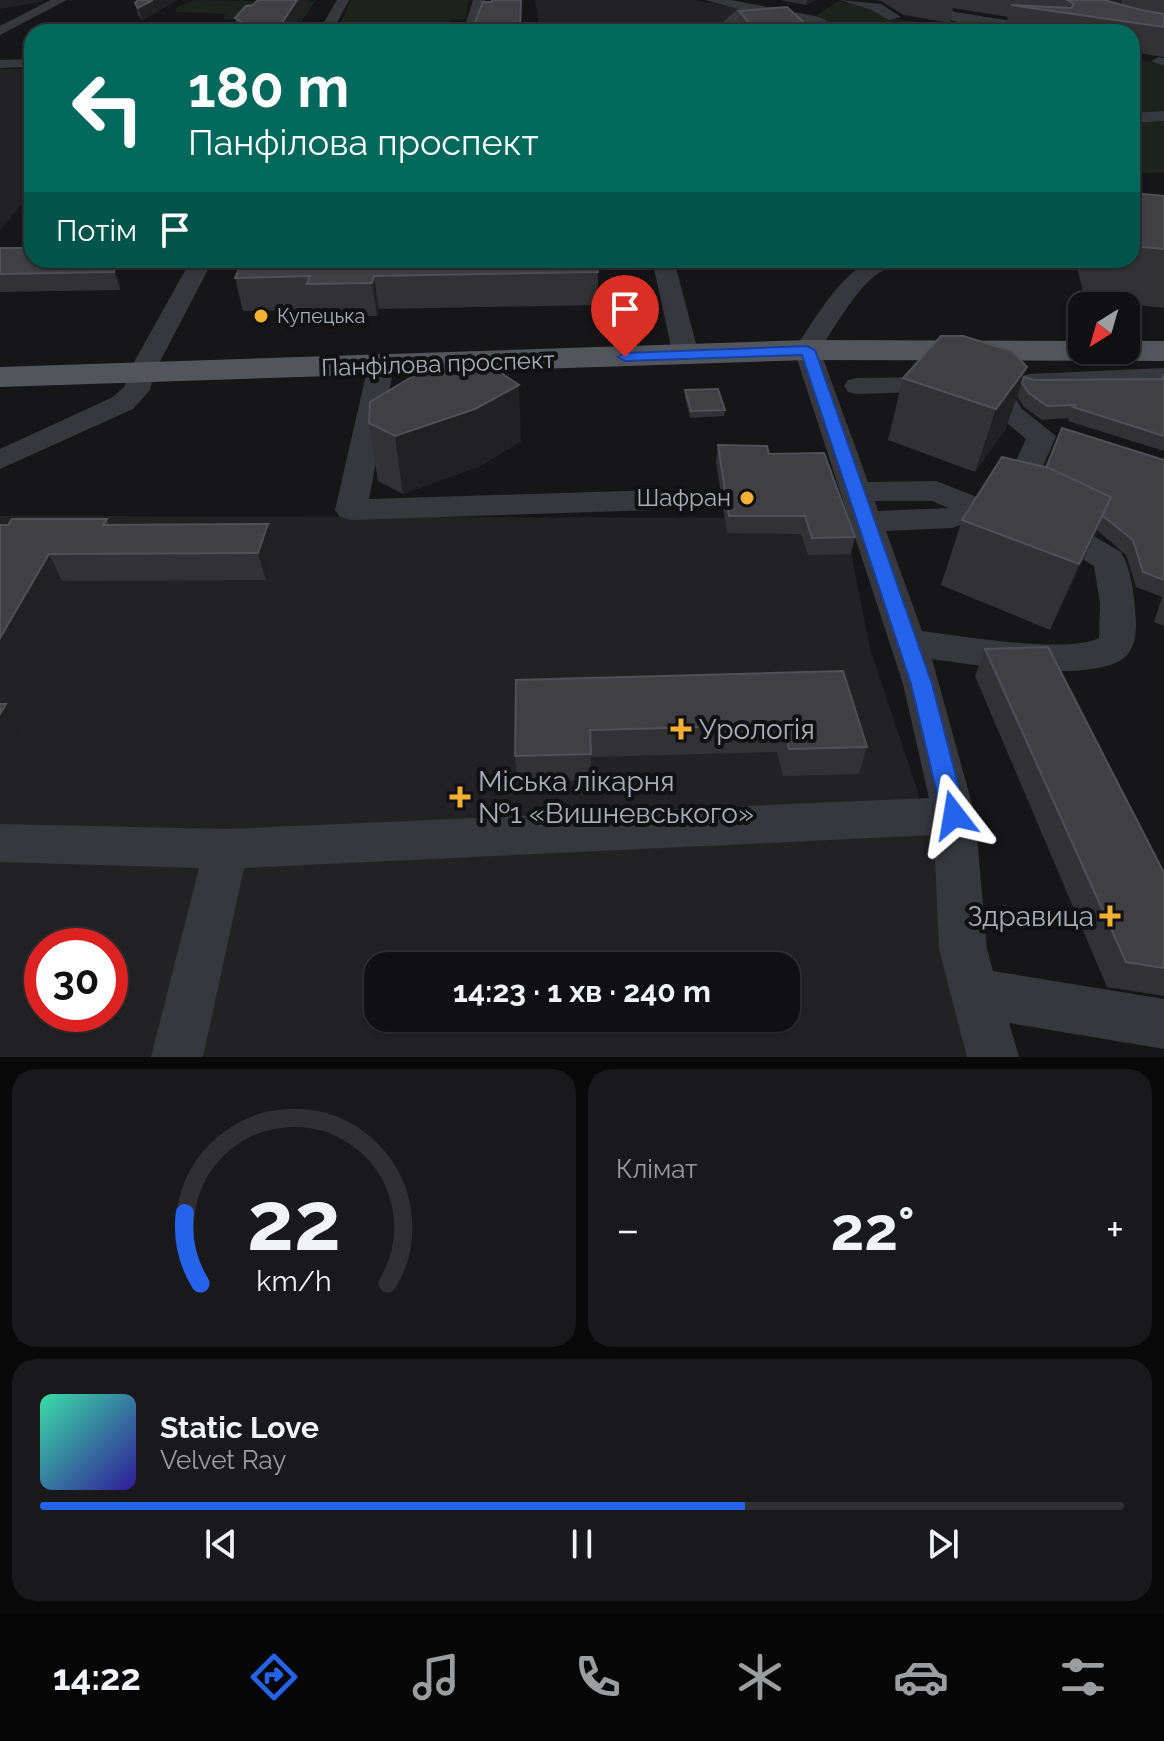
<!DOCTYPE html>
<html lang="uk">
<meta charset="utf-8">
<style>
body{margin:0;font-family:Raleway,sans-serif;background:#19191b;color:#f1f3f6;height:100vh;display:flex;flex-direction:column;font-size:30px;white-space:nowrap}
*{box-sizing:border-box;margin:0}
p{font-size:26px;color:#9c9d9f}
.icon{flex:none;width:44px;height:44px;fill:none;stroke:currentColor;stroke-width:2;stroke-linecap:round;stroke-linejoin:round}
.map{position:relative;height:1057px;overflow:hidden}
.drawer{display:flex;flex-direction:column;gap:12px;padding:12px;background:#09090a;flex:1}
.drawer>*{flex:none}
.top-card{position:absolute;left:24px;top:24px;width:1116px;height:244px;border-radius:24px;box-shadow:0 2px 6px #0004,0 0 0 2px #303032;background:#00695c;color:#fff;overflow:hidden}
.needle{width:52px;rotate:217deg}
.controls{position:absolute;left:1068px;top:292px;display:grid;gap:16px}
.controls a{display:grid;place-items:center;width:72px;height:72px;border-radius:16px;background:#101012;box-shadow:0 2px 6px #0004,0 0 0 2px #303032;font-size:40px}
.speed{position:absolute;left:24px;top:928px;display:flex;gap:16px;font-size:40px;font-weight:700;text-align:center}
.speed>*{display:grid;place-content:center;width:104px;height:104px;border-radius:50%;background:#101012;box-shadow:0 2px 6px #0004,0 0 0 2px #303032;line-height:1}
.speed .limit{border:12px solid #d22;background:#fff;color:#111}
.pin{position:absolute;display:grid;place-items:center;width:68px;height:68px;color:#fff;margin:-82px -34px;border-radius:50% 50% 50% 0;rotate:-45deg;box-shadow:0 0 8px #0007}
.pin .icon{rotate:45deg}
.me{position:absolute;width:88px;margin:-44px;rotate:346deg;stroke-linejoin:round;filter:drop-shadow(0 0 6px #0008)}
.turn{display:flex;align-items:center;gap:28px;height:168px;padding:0 32px;font-size:36px}
.turn .icon{width:104px;height:104px;stroke-width:2.5}
.turn b{display:block;font-size:56px;line-height:68px}
.then{display:flex;align-items:center;height:76px;padding:0 32px;background:#0003;gap:16px;font-size:30px}
.big{font-size:60px;font-weight:700;line-height:1.1}
.drawer .card{flex:1;display:flex;flex-direction:column;justify-content:center;gap:12px;min-width:0;padding:0 28px;border-radius:24px;background:#19191b}
.drawer .dial{align-items:center;gap:0}
.dial svg{height:208px;overflow:visible;fill:none;stroke:#303032;stroke-width:7;stroke-linecap:round;text-anchor:middle}
.dial text{fill:#f1f3f6;stroke:none}
.song{display:flex;align-items:center;gap:24px}
.cover{width:96px;height:96px;border-radius:12px;background:linear-gradient(135deg,hsl(160 70% 55%),hsl(250 70% 35%))}
.played{height:8px;border-radius:4px;background:linear-gradient(90deg,#2563eb 65%,#303032 65%)}
.keys{display:flex;justify-content:space-around;direction:ltr}
.heat{display:flex;justify-content:space-between;align-items:center;font-size:44px;direction:ltr}
.drawer .tiles{flex:1;display:grid;gap:12px;grid-template-columns:1fr 1fr}
.card:last-child{grid-column:span 2}
.trip{position:absolute;left:364px;top:952px;width:436px;height:80px;border-radius:24px;background:#101012;box-shadow:0 2px 6px #0004,0 0 0 2px #303032;font-weight:700;line-height:80px;text-align:center}
.tabs{display:flex;height:128px;justify-content:space-around;align-items:center;background:#060607;color:#9c9d9f}
.tabs .icon{width:56px;height:56px}
.tabs .on{color:#2563eb}
.tabs b{font-size:36px;color:#f1f3f6}
.map>svg:first-child{display:block}
.built{fill:#222225;fill-rule:evenodd}
.green{fill:#1c231d}
.lines{fill:none;stroke-linecap:round;stroke-linejoin:round}
.minor{fill:#37383d;fill-rule:evenodd}
.major{fill:#53555c;fill-rule:evenodd}
.wall{fill:#323236}
.shaded-wall{fill:#212124}
.building{fill:#3f3f44;stroke:#4f5156;stroke-width:2}
.route{fill:#2563eb;stroke:#184099;stroke-width:2}
.poi-dot{fill:#f2b134;stroke:#111113;stroke-width:3}
.labels{text-anchor:middle;stroke-width:8;stroke-linejoin:round;paint-order:stroke}
.far-poi-label{font-size:20px;fill:#a8adb8;stroke:#111113;text-anchor:start}
.street-label{font-size:24px;fill:#a8adb8;stroke:#111113}
.poi-label{font-size:24px;fill:#a8adb8;stroke:#111113;text-anchor:end}
.near-poi-label{font-size:28px;fill:#a8adb8;stroke:#111113;text-anchor:start}
</style>
<div class="map">
<svg width="1164" height="1057" viewBox="0 0 1164 1057">
<rect width="100%" height="100%" fill="#161618"/>
<g class="built">
<path d="M535 0H696L743 9 721 29 540 31Z"/>
<path d="M0 69H32V192L0 230Z"/>
<path d="M0 516 844 518 870 648 1006 1057H0ZM42 946H110V1014H42ZM378 966H786V1018H378Z"/>
</g>
<g class="green">
<path d="M194 0 309 2 316 0 295 31C267 32 251 19 223 19L225 14 175 12 177 7Z"/>
<path d="M351 0H469L466 19 451 20V30H464V32H337Z"/>
<path d="M839 1 874 8 893 18 973 32H823L822 25 826 20 813 17Z"/>
<path d="M1132 59 1164 64V173H1132Z"/>
</g>
<g class="lines">
<g class="minor">
<path d="M51 0H67L0 35V26Z"/>
<path d="M337 0H349L332 32H318Z"/>
<path d="M473 0H485L477 32H463Z"/>
<path d="M705 0H731L815 16 826 20 829 32H815V25L807 22 751 12 733 26 739 32H724L718 26 738 9Z"/>
<path d="M840 0 881 4 901 17 889 20 872 10Z"/>
<path d="M904 0H922L955 12 1056 28 1063 32C1020 32 938 27 904 0Z"/>
<path d="M1158 57 1164 58V66L1151 61Z"/>
<path d="M32 59V67L0 68V60Z"/>
<path d="M1164 111V121L1132 123V113Z"/>
<path d="M191 260H213L154 373 150 390 133 409 0 469V449L113 397 124 387 128 373Z"/>
<path d="M652 260H674L699 355 695 360H677L673 355Z"/>
<path d="M874 260H908C900 269 889 267 879 273 858 286 833 329 820 350L868 482 936 481 982 499 998 500 1026 439 995 413 981 384 992 373H1010L1014 379 1008 386 1022 409 1056 436 1026 506 1078 527 1121 552C1131 569 1134 592 1135 611 1137 626 1137 646 1125 657 1094 684 973 665 932 659L975 815 987 949 993 971 1164 999V1049L1009 1023 1019 1057H967L939 949 934 835 244 868 203 1057H151L199 868 0 862V824L226 829 929 798 903 684 794 350C812 323 843 269 874 260ZM875 501H932L949 508 878 511ZM980 518C1022 523 1058 544 1094 566L1100 603 1099 638C1067 654 960 636 922 631L886 531 952 528Z"/>
<path d="M991 260H1015L1004 267 994 265Z"/>
<path d="M381 358 390 360 394 366 369 499 655 490 666 493 670 500 666 507 655 510 351 520 340 517 335 510 368 366 372 360Z"/>
<path d="M1164 368V384L1030 390 1021 388 1017 382 1021 376 1030 374Z"/>
<path d="M943 377 952 379 956 385 952 391 857 394 848 392 844 386 848 380 857 378Z"/>
</g>
<path class="major" d="M807 340 1082 341V350H1126V341H1164V361L807 360 0 387V367Z"/>
</g>
<g class="wall">
<path d="M138 0H177L142 20 138 15 135 3Z"/>
<path d="M309 0 290 32H238L235 18Z"/>
<path d="M780 0H817L806 5Z"/>
<path d="M875 0H1164V57L1132 52V32H1004L1008 17 953 8 950 23 904 15 881 1Z"/>
<path d="M739 11 814 32H742L738 26Z"/>
<path d="M1132 193 1164 196V308L1085 299 1075 260H1132Z"/>
<path d="M0 248 114 267 120 284V290L0 292Z"/>
<path d="M598 272V305L379 309 377 316 313 317 312 310 243 311 235 278Z"/>
<path d="M1164 374V451L1068 421 1069 418 1042 420 1024 407 1017 396 1006 428 975 472 888 440 903 378 1024 377 1035 380 1162 379Z"/>
<path d="M685 390 725 410 724 416 690 418 685 397Z"/>
<path d="M369 423 521 441 480 466 403 494 378 481Z"/>
<path d="M718 445 769 454 855 537 851 554 808 555 801 534 727 533 716 462Z"/>
<path d="M1164 460V626L1154 622 1162 597 1136 587 1126 555 1097 530 1050 630 941 585 962 520 1046 468Z"/>
<path d="M107 519 109 525 268 524 275 551 266 580 62 581 0 693V525Z"/>
<path d="M985 649 1164 873V996L1107 987 975 676Z"/>
<path d="M843 671 867 747 859 774 783 776 777 752 591 757V780L517 783 515 756 516 680Z"/>
</g>
<g class="shaded-wall">
<path d="M0 0H45L40 2 0 9Z"/>
<path d="M153 0H177L142 20 138 8Z"/>
<path d="M297 0H309L290 32H276Z"/>
<path d="M807 0H817L806 5Z"/>
<path d="M1093 0H1122L1121 4 1097 5Z"/>
<path d="M114 267 120 284V290L114 272Z"/>
<path d="M374 276 379 309 377 316 372 283Z"/>
<path d="M1027 367 1006 428 975 472 996 409Z"/>
<path d="M519 385 521 441 480 466 403 494 395 436Z"/>
<path d="M1111 497 1082 562 1050 630 1079 564Z"/>
<path d="M268 524 275 551 266 580 258 553Z"/>
<path d="M49 554 62 581 0 693V638Z"/>
<path d="M6 704 22 731 0 773V714Z"/>
</g>
<g class="building">
<path d="M138 0H153L138 8 135 3Z"/>
<path d="M258 0H297L276 32H243L247 25 235 18 246 6 253 5Z"/>
<path d="M492 0H521L520 32H471L483 2H492Z"/>
<path d="M1067 0H1104L1141 10 1164 14V27L1011 5 1071 8 1074 4Z"/>
<path d="M787 7 814 32H757L739 11Z"/>
<path d="M682 26 684 32H662L660 27Z"/>
<path d="M1132 193 1164 196V249L1132 246Z"/>
<path d="M0 248H32V260H89L114 267V272L0 274Z"/>
<path d="M243 260H597L598 272 374 276 372 283 307 284 310 276 235 278Z"/>
<path d="M941 336H963L1012 351 1027 367 996 409 903 378Z"/>
<path d="M471 352 487 363 501 366 504 375 519 385 475 409 395 436 369 423 370 402 425 369Z"/>
<path d="M1164 374V436L1073 407 1075 405 1047 406 1029 393 1022 383 1024 377 1035 380 1162 379Z"/>
<path d="M718 389 725 410 691 411 685 390Z"/>
<path d="M1062 428 1164 460V580L1143 572 1133 540 1103 516 1101 519 1111 497 1046 468Z"/>
<path d="M718 445 767 446 769 454 824 453 855 537 812 538 805 516H729Z"/>
<path d="M1002 457 1049 468 1111 497 1079 564 962 520Z"/>
<path d="M12 519H107L103 525 268 524 258 553 49 554 0 638V525H8Z"/>
<path d="M1048 647 1164 873V968L1126 962 985 649Z"/>
<path d="M843 671 867 747 789 749 783 725 590 730 591 754 515 756 516 680Z"/>
<path d="M0 704H6L0 714Z"/>
</g>
<path class="route" d="M807 346 815 350 932 684 966 815 963 823 954 826 946 823 942 815 911 684 802 355 625 361 618 357 625 353Z"/>
<g class="poi-dot">
<circle cx="261" cy="316" r="8"/>
<circle cx="747" cy="498" r="8"/>
<path d="M677 717h8v8h8v8h-8v8h-8v-8h-8v-8h8z"/>
<path d="M456 785h8v8h8v8h-8v8h-8v-8h-8v-8h8z"/>
<path d="M1106 904h8v8h8v8h-8v8h-8v-8h-8v-8h8z"/>
</g>
<g class="labels">
<g class="far-poi-label">
<text x="277" y="323">Купецька</text>
</g>
<g class="street-label">
<text transform="translate(438 364) rotate(-2)" y="8">Панфілова проспект</text>
</g>
<g class="poi-label">
<text x="731" y="506">Шафран</text>
</g>
<g class="near-poi-label">
<text x="699" y="739">Урологія</text>
<text x="478" y="791">Міська лікарня<tspan x="478" dy="32">№1 «Вишневського»</tspan></text>
<text x="1094" y="926" text-anchor="end">Здравица</text>
</g>
</g>
</svg>
<div class="controls">
<a><svg class="needle" viewBox="-14 -14 28 28"><path d="M0-13l5 13h-10z" fill="#e53935"/><path d="M0 13l5-13h-10z" fill="#9c9d9f"/></svg></a>
</div>
<div class="speed"><div class="limit">30</div></div>
<div class="pin" style="left:625px;top:357px;background:#d93025"><svg class="icon" aria-label="arrive" viewBox="0 0 24 24"><path d="M6 21V4h12l-3 4 3 4H6"/></svg></div>
<svg class="me" style="left:954px;top:815px" viewBox="-20 -20 40 40"><path d="M0-17L14 15 0 8-14 15z" fill="#2563eb" stroke="#fff" stroke-width="4"/></svg>
<div class="trip">14:23 · 1 хв · 240 m</div>
<div class="top-card">
<div class="turn"><svg class="icon" aria-label="left" viewBox="0 0 24 24"><path d="M17 20v-9H6M10 6l-5 5 5 5"/></svg><div><b>180 m</b>Панфілова проспект</div></div>
<div class="then">Потім<svg class="icon" aria-label="arrive" viewBox="0 0 24 24"><path d="M6 21V4h12l-3 4 3 4H6"/></svg></div>
</div>
</div>
<section class="drawer">
<div class="tiles">
<div class="card dial"><svg viewBox="0 0 100 80">
<path d="M14 69A42 42 0 1 1 86 69"/>
<path d="M14 69A42 42 0 0 1 8 42" stroke="#2563eb"/>
<text x="50" y="56" font-size="32" font-weight="700">22</text>
<text x="50" y="72" font-size="11">km/h</text>
</svg></div>
<div class="card"><p>Клімат</p>
<div class="heat"><a>−</a><b class="big">22°</b><a>+</a></div>
</div>
<div class="card">
<div class="song"><i class="cover"></i><div><b>Static Love</b><p>Velvet Ray</p></div></div>
<div class="played"></div>
<div class="keys"><svg class="icon" aria-label="previous" viewBox="0 0 24 24"><path d="M18 5L8 12l10 7zM5 5v14"/></svg><svg class="icon" aria-label="pause" viewBox="0 0 24 24"><path d="M8 5v14M16 5v14"/></svg><svg class="icon" aria-label="next" viewBox="0 0 24 24"><path d="M6 5l10 7-10 7zM19 5v14"/></svg></div>
</div>
</div>
</section>
<nav class="tabs">
<b>14:22</b>
<svg class="icon on" aria-label="directions" viewBox="0 0 24 24"><path d="M12 3l9 9-9 9-9-9zM9 14v-3h6M13 9l2 2-2 2"/></svg>
<svg class="icon" aria-label="music" viewBox="0 0 24 24"><path d="M9 18V5l10-2v13"/><circle cx="6" cy="18" r="3"/><circle cx="16" cy="16" r="3"/></svg>
<svg class="icon" aria-label="phone" viewBox="0 0 24 24"><path d="M5 4h4l2 5-3 2q2 4 5 5l2-3 5 2v4C11 20 4 13 5 4z"/></svg>
<svg class="icon" aria-label="climate" viewBox="0 0 24 24"><path d="M12 3v18M4 7l16 10M4 17L20 7"/></svg>
<svg class="icon" aria-label="car" viewBox="0 0 24 24"><path d="M5 17H2v-5l4-1 3-4h7l3 4 3 1v5h-3M9 17h6M6 11h13"/><circle cx="7" cy="17" r="2"/><circle cx="17" cy="17" r="2"/></svg>
<svg class="icon" aria-label="filters" viewBox="0 0 24 24"><path d="M4 7h16M4 17h16"/><circle cx="9" cy="7" r="2"/><circle cx="15" cy="17" r="2"/></svg>
</nav>
